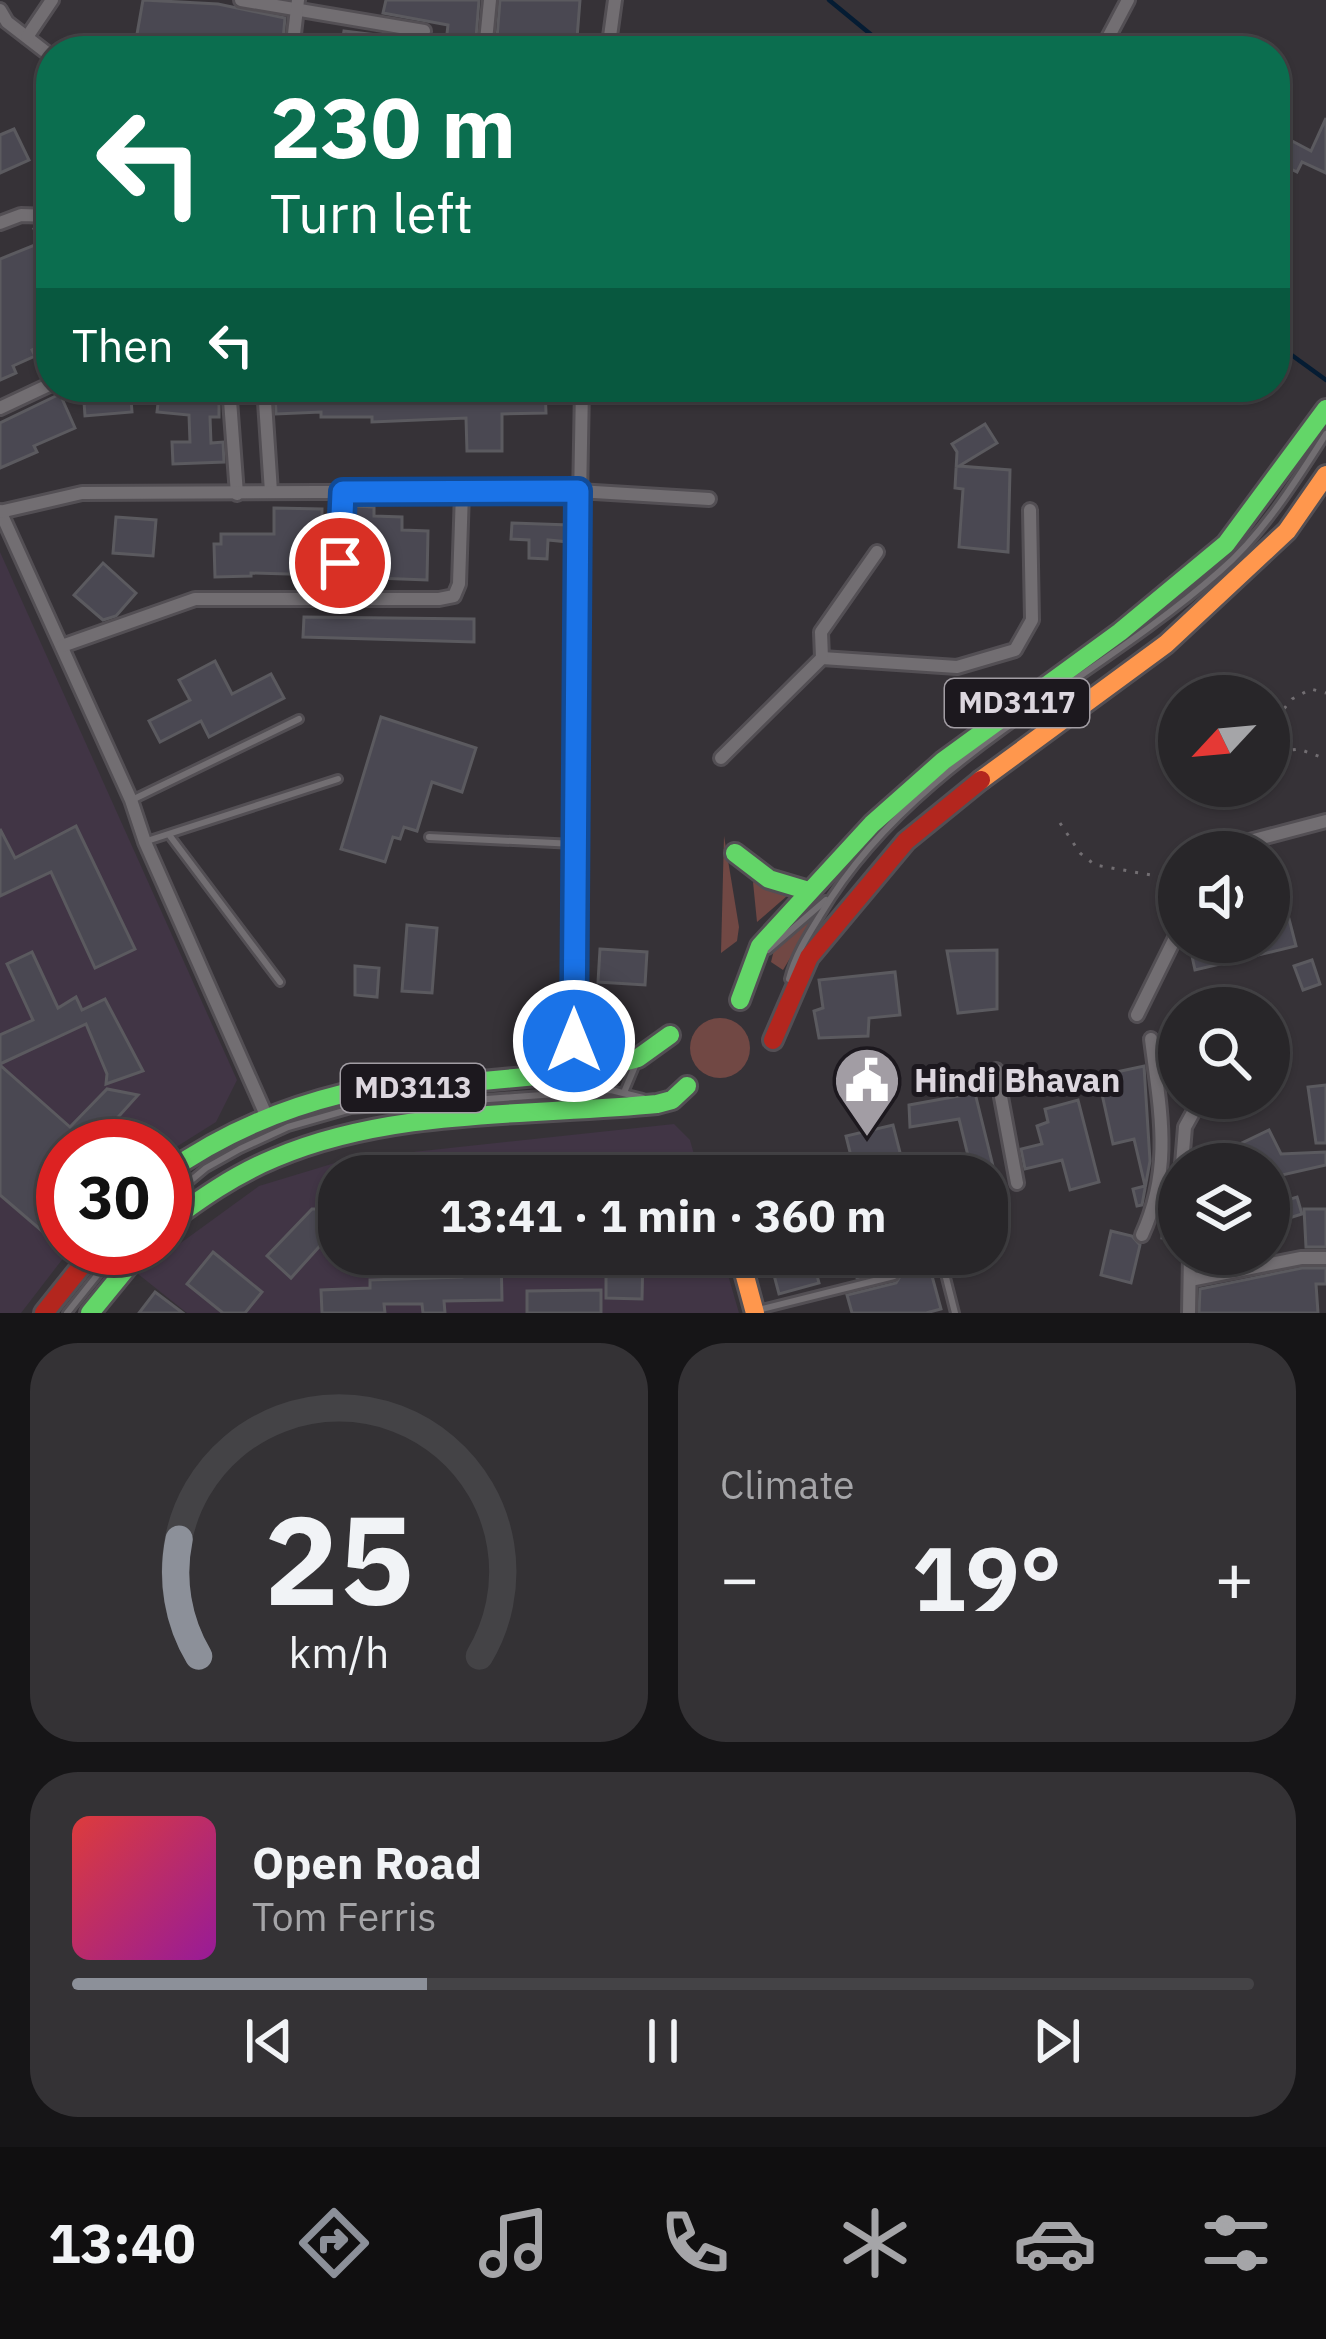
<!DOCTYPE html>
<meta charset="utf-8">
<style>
body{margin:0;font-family:"IBM Plex Sans",sans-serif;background:#343235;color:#f1f3f6;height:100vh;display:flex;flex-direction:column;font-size:45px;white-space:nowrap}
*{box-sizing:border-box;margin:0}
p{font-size:39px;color:#a5a5a8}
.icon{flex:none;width:66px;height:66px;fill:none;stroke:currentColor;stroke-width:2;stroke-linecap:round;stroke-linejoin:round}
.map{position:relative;height:1313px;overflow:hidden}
.panel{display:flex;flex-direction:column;gap:30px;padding:30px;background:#161517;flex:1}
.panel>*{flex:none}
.banner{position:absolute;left:36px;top:36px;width:1254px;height:366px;border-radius:48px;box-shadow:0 3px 9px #0004,0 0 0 3px #444346;background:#0b6e4f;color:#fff;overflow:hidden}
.needle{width:78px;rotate:244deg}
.fabs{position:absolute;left:1158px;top:675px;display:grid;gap:24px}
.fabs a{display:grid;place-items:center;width:132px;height:132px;border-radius:50%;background:#282629;box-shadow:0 3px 9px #0004,0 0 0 3px #444346;font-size:60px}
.speed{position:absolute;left:36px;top:1119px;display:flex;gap:24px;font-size:60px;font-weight:700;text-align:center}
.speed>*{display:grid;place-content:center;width:156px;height:156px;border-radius:50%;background:#282629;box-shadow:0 3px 9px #0004,0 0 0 3px #444346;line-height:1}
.speed .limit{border:18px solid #d22;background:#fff;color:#111}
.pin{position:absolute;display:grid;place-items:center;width:102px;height:102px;color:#fff;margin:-51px;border:6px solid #fff;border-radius:50%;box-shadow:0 3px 12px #0007}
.me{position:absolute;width:132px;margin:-66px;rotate:0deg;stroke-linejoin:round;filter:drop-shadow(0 0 9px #0008)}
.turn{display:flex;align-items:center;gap:42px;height:252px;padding:0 36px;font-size:54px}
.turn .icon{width:156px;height:156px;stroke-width:2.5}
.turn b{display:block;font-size:84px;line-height:102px}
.then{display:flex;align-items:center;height:114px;padding:0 36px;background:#0003;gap:24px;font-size:45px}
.big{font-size:90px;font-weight:700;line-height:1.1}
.panel .tile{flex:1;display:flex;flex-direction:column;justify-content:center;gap:18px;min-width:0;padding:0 42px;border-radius:48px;background:#343235}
.panel .dial{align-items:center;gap:0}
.dial svg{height:312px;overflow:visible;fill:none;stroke:#444346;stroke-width:7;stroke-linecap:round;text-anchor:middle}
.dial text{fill:#f1f3f6;stroke:none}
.song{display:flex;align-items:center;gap:36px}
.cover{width:144px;height:144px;border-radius:18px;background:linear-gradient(135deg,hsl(0 70% 55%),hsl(300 70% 35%))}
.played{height:12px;border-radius:6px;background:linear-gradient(90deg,#8c9099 30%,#444346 30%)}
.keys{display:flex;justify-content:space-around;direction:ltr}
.heat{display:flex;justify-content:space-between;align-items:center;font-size:66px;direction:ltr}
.panel .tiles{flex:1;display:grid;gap:30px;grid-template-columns:1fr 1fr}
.tile:last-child{grid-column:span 2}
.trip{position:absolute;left:318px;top:1155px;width:690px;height:120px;border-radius:48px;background:#282629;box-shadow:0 3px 9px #0004,0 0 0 3px #444346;font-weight:700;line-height:120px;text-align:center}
.menu{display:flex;height:192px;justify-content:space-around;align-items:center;background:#100f10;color:#a5a5a8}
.menu .icon{width:84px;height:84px}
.menu .active{color:#8c9099}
.menu b{font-size:54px;color:#f1f3f6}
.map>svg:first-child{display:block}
.built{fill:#413545}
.green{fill:#714844}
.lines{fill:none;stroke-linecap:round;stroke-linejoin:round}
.stream{stroke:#051c33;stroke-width:4.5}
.building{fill:#4a4852;stroke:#5b5a5f;stroke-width:3}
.lane-casing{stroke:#534f54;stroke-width:12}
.street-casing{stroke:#534f54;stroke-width:18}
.fast-casing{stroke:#534f54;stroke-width:24}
.slow-casing{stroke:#534f54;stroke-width:24}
.jam-casing{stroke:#534f54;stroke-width:24}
.path{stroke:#726e72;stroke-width:3;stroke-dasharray:3 9;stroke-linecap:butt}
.lane{stroke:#726e72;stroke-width:6}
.street{stroke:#726e72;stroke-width:12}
.fast{stroke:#63d668;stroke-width:18}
.slow{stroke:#ff974d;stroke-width:18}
.jam{stroke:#b3261e;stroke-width:18}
.route-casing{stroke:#114b97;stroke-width:30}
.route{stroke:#1a73e8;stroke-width:21}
.labels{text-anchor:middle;stroke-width:10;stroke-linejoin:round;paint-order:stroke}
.shield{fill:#1c181e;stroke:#a29da4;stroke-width:3}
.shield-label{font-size:30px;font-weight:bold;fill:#dcd6de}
.poi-label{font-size:33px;font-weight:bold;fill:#dcd6de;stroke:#1c181e;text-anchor:start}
</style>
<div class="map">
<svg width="1326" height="1313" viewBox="0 0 1326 1313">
<rect width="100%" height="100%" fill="#363237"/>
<g class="built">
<path d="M0 552 237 1080 216 1122 165 1154V1146H63V1248H71L21 1313H0Z"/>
<path d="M674 1124 690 1140 700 1176H339V1254H722L739 1313H187L138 1274 259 1186 348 1159Z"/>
</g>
<g class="green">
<path d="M724 836 739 927 737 941 721 953Z"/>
<path d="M753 882 787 896 757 922Z"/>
<path d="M817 913 783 970 771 962 775 946Z"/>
<circle cx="720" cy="1048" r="30"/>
</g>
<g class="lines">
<g class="stream">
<path d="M829 0 891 51"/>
<path d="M1275 343 1326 380"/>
</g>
</g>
<g class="building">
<path d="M143 0 218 4 285 18 282 51H134Z"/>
<path d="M386 0H479L475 51H445L448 25 383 13Z"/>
<path d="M500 0H580L576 51H496Z"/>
<path d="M344 31 394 37 392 51H303L304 37H343Z"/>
<path d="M1326 118V173L1302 162 1297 172 1275 161V132L1311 151Z"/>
<path d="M14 129 29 160 0 173V135Z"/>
<path d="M46 226 51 237V270L37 278 51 304V340L32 350 35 356 13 366 16 373 0 380V259L40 243 34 229Z"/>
<path d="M83 387H130L132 412 85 416Z"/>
<path d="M160 387H219V417H210L211 443 223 442 224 462 173 464 172 442H190L189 415 157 412Z"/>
<path d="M275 387H545L546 413 502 414V451H467L466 418 372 422V417H321V412L276 414Z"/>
<path d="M60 394 75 428 34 446 37 452 0 468V423Z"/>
<path d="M985 424 997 443 959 466 1010 470 1008 552 959 547 963 489 955 488 957 452 952 444Z"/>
<path d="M353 506 374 507V516L402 517V530L428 531 427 580 350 577Z"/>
<path d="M274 508 322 509 321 575 251 573V576L215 577 214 544H221V534H274Z"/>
<path d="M116 517 156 520 153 556 113 553Z"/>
<path d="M512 523 569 525V542L548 540 547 559 529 558V540L511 539Z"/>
<path d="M103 563 136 593 116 616 103 620 74 595Z"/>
<path d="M304 617 474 619V642L303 637Z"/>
<path d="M215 661 232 694 271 674 284 698 209 737 201 721 160 742 149 721 190 700 179 680Z"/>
<path d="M381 717 476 748 462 792 432 782 417 831 404 827 400 839 393 837 385 862 341 849Z"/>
<path d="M76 826 135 949 95 968 51 872 0 896V829L15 858Z"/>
<path d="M1287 911 1296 946 1195 970 1189 942H1269V915Z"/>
<path d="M407 925 437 928 432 993 402 991Z"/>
<path d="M600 949 647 952 645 985 598 982Z"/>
<path d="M997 950V1009L958 1013 947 951Z"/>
<path d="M32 952 58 1008 76 997 82 1010 105 999 143 1071 106 1084 107 1074 86 1024 0 1064V1035L33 1020 7 964Z"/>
<path d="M1312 960 1320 984 1303 990 1294 966Z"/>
<path d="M355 966 379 968 377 997 355 995Z"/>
<path d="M895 972 900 1015 869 1018 868 1036 819 1038 814 1011 823 1008 819 980Z"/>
<path d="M0 1065 70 1127 107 1089 138 1095 92 1146H63V1249L0 1195Z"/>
<path d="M1144 1066 1150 1161 1142 1205 1137 1206 1133 1189 1145 1186 1134 1139 1113 1144 1098 1076Z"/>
<path d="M1326 1085V1143H1316L1308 1087Z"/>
<path d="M975 1093 1006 1219 987 1224V1176H973L959 1119 910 1127 909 1105Z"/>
<path d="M1078 1100 1099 1182 1070 1190 1062 1160 1025 1169 1021 1149 1042 1144 1037 1126 1048 1122 1045 1109Z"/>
<path d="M893 1125 906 1176H856L846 1136Z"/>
<path d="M1269 1130 1281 1154 1326 1152V1165L1269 1178V1164H1252L1242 1143Z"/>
<path d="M1168 1186H1179V1240L1162 1238Z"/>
<path d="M1297 1197 1302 1214 1283 1220 1277 1203Z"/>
<path d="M312 1209H339V1237H328L291 1278 267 1256Z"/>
<path d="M1304 1209H1326V1247H1306Z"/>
<path d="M1111 1231 1132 1236 1140 1245 1131 1283 1101 1275Z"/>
<path d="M213 1252 262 1292 245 1313H223L187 1284Z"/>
<path d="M462 1254H501L502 1300 444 1301 445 1313H423L422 1304H384L385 1313H322L321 1290 370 1288V1280L462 1277Z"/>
<path d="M606 1254H643L642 1299 606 1298Z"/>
<path d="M852 1254H926L941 1309 926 1313H852L847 1295 896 1283 901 1275 893 1269 857 1278Z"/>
<path d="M814 1264 819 1283 779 1294 774 1275Z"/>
<path d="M1302 1268H1326V1284H1316L1318 1313H1199L1200 1289Z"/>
<path d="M601 1290V1313H527V1291Z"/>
<path d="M155 1292 183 1313H139Z"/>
</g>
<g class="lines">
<defs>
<g id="lane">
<path d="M134 799 299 719"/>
<path d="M170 836 280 982"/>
<path d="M429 837 575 844"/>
<path d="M147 841 338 779"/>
<path d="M768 950 826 900"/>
<path d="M789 979C795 955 808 935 821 914 912 760 1090 686 1220 571 1263 534 1296 481 1326 434"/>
<path d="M625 1090 635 1066"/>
<path d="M700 1176 716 1169"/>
<path d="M165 1202 206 1168 240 1149 288 1127 351 1109 611 1090 643 1098"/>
<path d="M668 1254 672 1272"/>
<path d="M941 1258 955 1313"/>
<path d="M758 1310 894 1276"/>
<path d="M67 1313 119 1248"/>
</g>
<g id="street">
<path d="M241 0 424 31"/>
<path d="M0 10 7 22 51 56"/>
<path d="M27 37 52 0"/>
<path d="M292 51 298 0"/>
<path d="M485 51 490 0"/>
<path d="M608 51 615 0"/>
<path d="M1101 51 1128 0"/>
<path d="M0 223 21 215 51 216"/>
<path d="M229 387 237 494"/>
<path d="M264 387 271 492"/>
<path d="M582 387 575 785V1041L590 1071"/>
<path d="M0 408 51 384"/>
<path d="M0 511 131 800 145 842 266 1115"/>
<path d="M0 512 82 493 578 491 709 499"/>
<path d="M339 599 343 492"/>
<path d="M62 646 195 599H439L454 596 459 584 462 492"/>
<path d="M822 658 957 667 1015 650 1032 620 1030 510"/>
<path d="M721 758 822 658 821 632 877 552"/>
<path d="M1226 852 1246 842 1326 821"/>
<path d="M1137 1015 1179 930"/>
<path d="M996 1070 1017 1183"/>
<path d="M1182 1164 1185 1127 1201 1098"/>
<path d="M1142 1235C1173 1167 1160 1110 1151 1039"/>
<path d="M1190 1280 1301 1258H1326"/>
<path d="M1189 1313 1190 1254"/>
</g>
<g id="fast">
<path d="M735 853 769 879 809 891"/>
<path d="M740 1000 760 946 872 824 943 761 1120 632 1226 544 1326 409"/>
<path d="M165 1174C220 1135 277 1110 342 1094L590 1071 638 1058 670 1035"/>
<path d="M165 1225C200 1199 234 1175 275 1158 392 1108 532 1116 657 1104L672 1100 687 1086"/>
<path d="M90 1313 143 1248"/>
</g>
<g id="slow">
<path d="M981 780 1166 644 1287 531 1326 475"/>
<path d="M739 1254 755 1313"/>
</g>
<g id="jam">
<path d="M773 1040 809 957 906 841 981 780"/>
<path d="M44 1313 96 1248"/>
</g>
</defs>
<use href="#lane" class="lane-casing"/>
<use href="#street" class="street-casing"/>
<use href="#fast" class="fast-casing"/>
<use href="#slow" class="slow-casing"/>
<use href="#jam" class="jam-casing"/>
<g class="path">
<path d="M803 46 811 51"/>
<path d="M1269 727 1292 699 1311 689 1326 693"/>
<path d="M1269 753 1299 749 1326 759"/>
<path d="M1060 823 1080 853 1095 865 1179 880"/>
</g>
<use href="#lane" class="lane"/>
<use href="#street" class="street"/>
<use href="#fast" class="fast"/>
<use href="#slow" class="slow"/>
<use href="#jam" class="jam"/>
</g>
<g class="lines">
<defs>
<path id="route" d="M340 563 343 492 578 491 574 1041"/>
</defs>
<use href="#route" class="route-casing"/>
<use href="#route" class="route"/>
</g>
<defs>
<symbol id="civic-pin" viewBox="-11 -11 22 30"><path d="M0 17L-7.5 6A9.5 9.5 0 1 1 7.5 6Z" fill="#a29da4" stroke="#1c181e"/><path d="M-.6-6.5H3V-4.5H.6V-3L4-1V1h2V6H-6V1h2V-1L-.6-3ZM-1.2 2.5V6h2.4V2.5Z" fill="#fff"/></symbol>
</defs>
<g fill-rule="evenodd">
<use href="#civic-pin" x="829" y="1042" width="76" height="104"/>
</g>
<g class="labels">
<g class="shield">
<rect x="945" y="679" width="144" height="48" rx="9"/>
<rect x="341" y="1064" width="144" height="48" rx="9"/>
</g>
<g class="shield-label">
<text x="1017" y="713">MD3117</text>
<text x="413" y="1098">MD3113</text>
</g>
<g class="poi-label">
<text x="914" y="1092">Hindi Bhavan</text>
</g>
</g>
</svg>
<div class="fabs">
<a><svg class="needle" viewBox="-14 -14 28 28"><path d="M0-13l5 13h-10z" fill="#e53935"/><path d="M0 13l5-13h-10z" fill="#a5a5a8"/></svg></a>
<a><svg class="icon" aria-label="sound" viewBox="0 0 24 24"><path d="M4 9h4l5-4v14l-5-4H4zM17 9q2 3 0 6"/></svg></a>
<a><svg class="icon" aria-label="search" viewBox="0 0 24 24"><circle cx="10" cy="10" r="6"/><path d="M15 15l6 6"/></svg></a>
<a><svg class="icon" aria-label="layers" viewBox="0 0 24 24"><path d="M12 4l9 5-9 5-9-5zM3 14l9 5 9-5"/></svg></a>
</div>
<div class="speed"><div class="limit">30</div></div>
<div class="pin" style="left:340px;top:563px;background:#d93025"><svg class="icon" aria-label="arrive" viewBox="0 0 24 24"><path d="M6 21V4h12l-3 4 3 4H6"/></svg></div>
<svg class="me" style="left:574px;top:1041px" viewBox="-20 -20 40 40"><circle r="17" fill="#1a73e8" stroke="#fff" stroke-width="3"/><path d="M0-11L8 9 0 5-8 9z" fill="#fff"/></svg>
<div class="trip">13:41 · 1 min · 360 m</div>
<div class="banner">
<div class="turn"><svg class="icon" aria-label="left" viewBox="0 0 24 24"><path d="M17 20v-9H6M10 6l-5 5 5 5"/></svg><div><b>230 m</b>Turn left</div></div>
<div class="then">Then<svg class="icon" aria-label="left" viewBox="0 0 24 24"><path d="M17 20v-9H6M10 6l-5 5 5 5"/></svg></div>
</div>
</div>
<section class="panel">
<div class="tiles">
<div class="tile dial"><svg viewBox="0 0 100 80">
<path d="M14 69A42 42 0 1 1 86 69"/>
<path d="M14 69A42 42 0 0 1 9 39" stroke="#8c9099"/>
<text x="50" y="56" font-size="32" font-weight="700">25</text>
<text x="50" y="72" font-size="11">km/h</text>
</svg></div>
<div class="tile"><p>Climate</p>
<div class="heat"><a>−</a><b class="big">19°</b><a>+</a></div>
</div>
<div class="tile">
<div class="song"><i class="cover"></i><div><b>Open Road</b><p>Tom Ferris</p></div></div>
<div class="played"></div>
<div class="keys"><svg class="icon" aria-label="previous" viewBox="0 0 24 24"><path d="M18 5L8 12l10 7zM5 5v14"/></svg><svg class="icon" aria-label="pause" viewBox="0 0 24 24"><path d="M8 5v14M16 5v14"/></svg><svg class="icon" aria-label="next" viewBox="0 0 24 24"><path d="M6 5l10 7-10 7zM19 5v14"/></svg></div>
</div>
</div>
</section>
<nav class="menu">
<b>13:40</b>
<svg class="icon active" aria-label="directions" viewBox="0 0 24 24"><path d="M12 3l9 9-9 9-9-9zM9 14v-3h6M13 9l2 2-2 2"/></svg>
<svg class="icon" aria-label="music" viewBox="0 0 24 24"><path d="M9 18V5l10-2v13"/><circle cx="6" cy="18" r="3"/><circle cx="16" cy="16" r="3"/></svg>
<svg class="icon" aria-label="phone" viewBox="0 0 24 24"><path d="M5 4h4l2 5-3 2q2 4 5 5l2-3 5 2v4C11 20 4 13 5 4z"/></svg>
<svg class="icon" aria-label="climate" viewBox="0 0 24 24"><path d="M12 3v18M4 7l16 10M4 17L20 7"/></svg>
<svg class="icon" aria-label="car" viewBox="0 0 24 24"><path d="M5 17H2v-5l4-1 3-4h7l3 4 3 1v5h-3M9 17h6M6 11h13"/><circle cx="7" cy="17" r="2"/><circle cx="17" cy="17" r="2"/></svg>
<svg class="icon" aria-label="filters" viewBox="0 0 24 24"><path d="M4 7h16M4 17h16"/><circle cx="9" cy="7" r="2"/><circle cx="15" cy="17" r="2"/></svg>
</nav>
